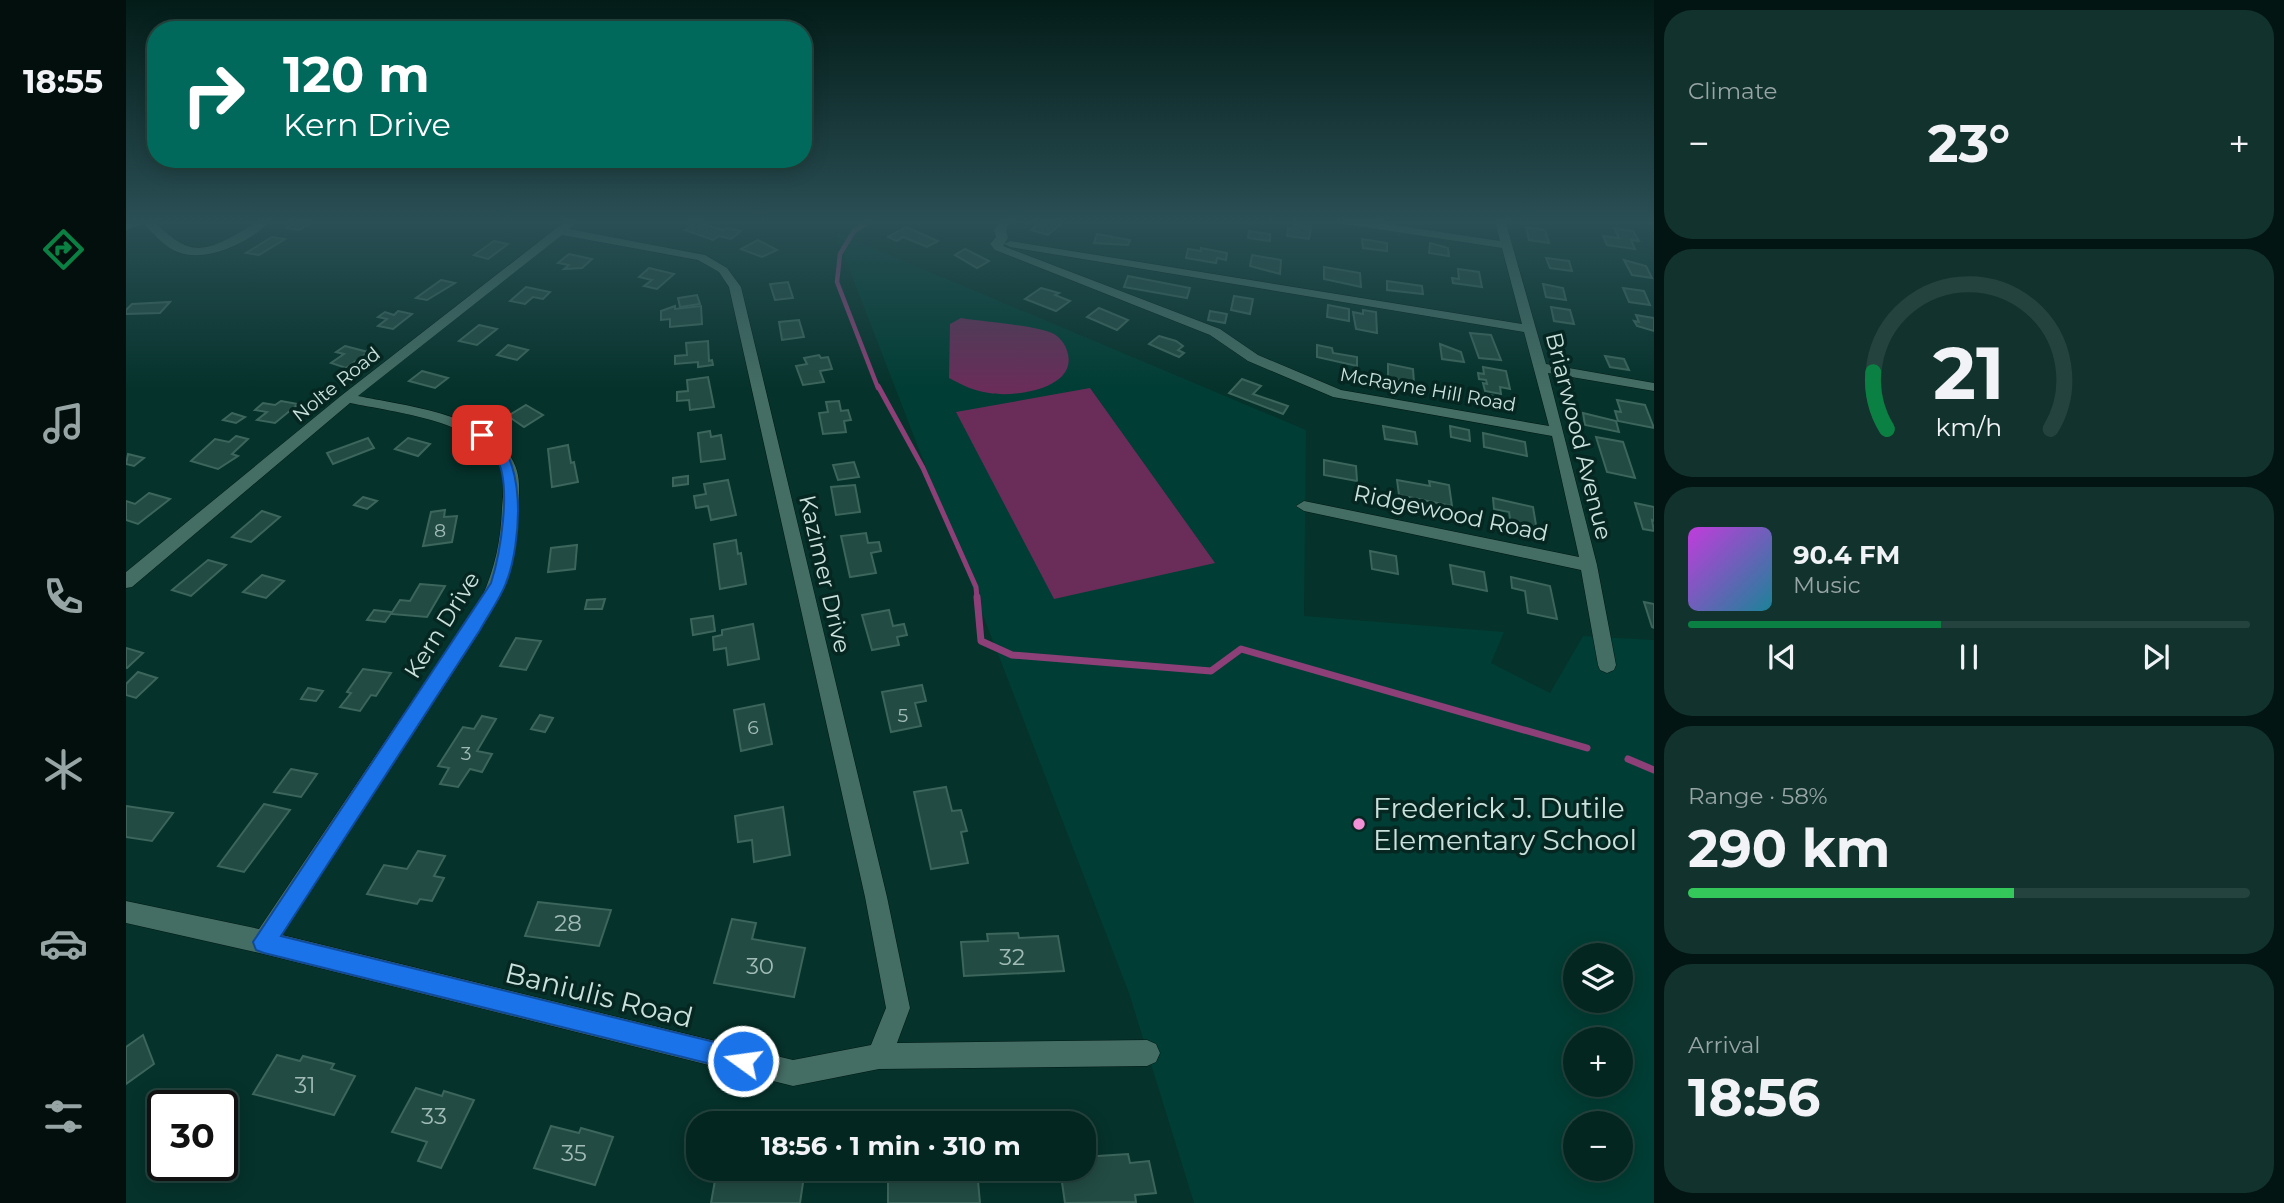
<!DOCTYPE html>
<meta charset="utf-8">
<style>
body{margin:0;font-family:Montserrat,sans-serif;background:#12322d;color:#f1f3f6;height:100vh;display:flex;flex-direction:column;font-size:26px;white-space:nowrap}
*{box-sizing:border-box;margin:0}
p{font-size:23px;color:#97a5a5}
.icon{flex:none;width:38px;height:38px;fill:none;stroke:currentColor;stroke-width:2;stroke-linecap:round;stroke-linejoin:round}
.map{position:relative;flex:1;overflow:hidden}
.details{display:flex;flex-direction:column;gap:10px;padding:10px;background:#021512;width:630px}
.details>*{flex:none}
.banner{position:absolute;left:21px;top:21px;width:665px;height:147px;border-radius:28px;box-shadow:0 4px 18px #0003,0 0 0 2px #25433e;background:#00695c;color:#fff;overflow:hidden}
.controls{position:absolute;left:1437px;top:943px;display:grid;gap:14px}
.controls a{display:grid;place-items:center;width:70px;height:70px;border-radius:50%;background:#042620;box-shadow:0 4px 18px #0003,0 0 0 2px #25433e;font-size:35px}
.speed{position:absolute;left:21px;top:1090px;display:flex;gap:14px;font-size:35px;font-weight:700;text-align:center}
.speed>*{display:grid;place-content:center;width:91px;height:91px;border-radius:50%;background:#042620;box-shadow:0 4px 18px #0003,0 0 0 2px #25433e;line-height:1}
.speed .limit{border:4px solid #111;border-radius:10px;background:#fff;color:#111}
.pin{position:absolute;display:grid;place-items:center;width:60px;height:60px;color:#fff;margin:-30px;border-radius:14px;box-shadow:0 4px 10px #0006}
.me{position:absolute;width:77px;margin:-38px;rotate:284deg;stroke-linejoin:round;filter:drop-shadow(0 0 5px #0008)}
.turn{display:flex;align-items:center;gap:24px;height:147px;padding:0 21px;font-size:32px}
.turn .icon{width:91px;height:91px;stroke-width:2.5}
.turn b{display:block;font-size:49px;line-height:60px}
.big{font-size:52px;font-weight:700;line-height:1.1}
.details .card{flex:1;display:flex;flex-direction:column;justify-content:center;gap:10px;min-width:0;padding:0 24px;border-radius:28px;background:#12322d}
.details .dial{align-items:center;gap:0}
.dial svg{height:182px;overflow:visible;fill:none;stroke:#25433e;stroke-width:7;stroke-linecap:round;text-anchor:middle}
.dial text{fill:#f1f3f6;stroke:none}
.song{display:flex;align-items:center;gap:21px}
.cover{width:84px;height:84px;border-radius:10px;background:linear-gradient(135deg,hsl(290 70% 55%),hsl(190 70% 35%))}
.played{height:7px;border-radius:4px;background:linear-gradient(90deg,#0b8043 45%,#25433e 45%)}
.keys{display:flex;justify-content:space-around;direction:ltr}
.heat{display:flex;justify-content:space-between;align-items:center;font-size:38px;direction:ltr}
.charge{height:10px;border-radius:5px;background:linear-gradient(90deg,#34c759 58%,#25433e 0)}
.trip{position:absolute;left:560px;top:1111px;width:410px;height:70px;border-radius:28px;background:#042620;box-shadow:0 4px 18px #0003,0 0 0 2px #25433e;font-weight:700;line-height:70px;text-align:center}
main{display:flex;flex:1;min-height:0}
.menu{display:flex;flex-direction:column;width:126px;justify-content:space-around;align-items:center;background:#020f0d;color:#97a5a5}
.menu .icon{width:49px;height:49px}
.menu .on{color:#0b8043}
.menu b{font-size:32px;color:#f1f3f6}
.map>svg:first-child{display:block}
.built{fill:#003d34;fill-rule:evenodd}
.green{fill:#6a2d5a}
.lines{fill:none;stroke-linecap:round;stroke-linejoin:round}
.stream-far2{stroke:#8c4077;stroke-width:4.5}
.stream-far1{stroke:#8c4077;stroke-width:5}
.stream{stroke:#8c4077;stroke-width:7}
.building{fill:#224b43;stroke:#3c655c;stroke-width:2}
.minor-casing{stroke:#001813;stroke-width:1}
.minor{fill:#446d64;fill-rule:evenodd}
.route{fill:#1a73e8;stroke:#114b97;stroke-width:2}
.poi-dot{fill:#f391d6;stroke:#062621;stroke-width:2.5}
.labels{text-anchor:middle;stroke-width:7;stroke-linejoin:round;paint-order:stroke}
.far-street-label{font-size:19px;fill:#cbe1dc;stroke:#062621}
.number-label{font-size:19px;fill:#a1bcb6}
.street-label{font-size:23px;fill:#cbe1dc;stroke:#062621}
.near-number-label{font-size:23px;fill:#a1bcb6}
.near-poi-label{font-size:28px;fill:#cbe1dc;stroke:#062621;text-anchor:start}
.near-street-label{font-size:28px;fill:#cbe1dc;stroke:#062621}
</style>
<main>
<nav class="menu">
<b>18:55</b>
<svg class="icon on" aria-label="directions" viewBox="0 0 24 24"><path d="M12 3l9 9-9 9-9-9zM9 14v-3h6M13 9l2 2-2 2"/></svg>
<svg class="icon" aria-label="music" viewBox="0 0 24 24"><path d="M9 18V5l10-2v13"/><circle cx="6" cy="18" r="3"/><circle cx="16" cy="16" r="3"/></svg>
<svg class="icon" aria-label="phone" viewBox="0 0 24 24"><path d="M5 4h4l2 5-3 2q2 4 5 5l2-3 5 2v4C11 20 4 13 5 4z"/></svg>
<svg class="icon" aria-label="climate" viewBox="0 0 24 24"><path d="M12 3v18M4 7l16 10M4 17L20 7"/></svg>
<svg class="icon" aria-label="car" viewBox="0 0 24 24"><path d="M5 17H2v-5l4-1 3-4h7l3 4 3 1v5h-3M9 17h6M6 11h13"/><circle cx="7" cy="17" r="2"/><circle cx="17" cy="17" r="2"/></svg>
<svg class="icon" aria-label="filters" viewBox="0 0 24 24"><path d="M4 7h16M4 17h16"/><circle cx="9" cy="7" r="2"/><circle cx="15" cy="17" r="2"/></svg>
</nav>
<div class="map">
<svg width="1528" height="1203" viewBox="0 0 1528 1203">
<rect width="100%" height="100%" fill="#05322b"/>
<path class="built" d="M709 232 1180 430 1178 616 1378 632 1365 663 1424 693 1457 636 1528 640V1203H1068L1003 993ZM1449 956H1494V1001H1449ZM1449 1040H1494V1085H1449ZM1449 1124H1494V1169H1449Z"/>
<g class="green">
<path d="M835 318C859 322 906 325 926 333 931 335 938 342 940 348 957 388 889 398 863 393 848 391 836 385 823 378L824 324Z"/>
<path d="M964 388 1089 563 928 599 830 412Z"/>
</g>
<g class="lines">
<path class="stream-far2" d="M746 220 728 231 714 254 711 282 752 388"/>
<path class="stream-far1" d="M752 386 797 468 850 587 851 598"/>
<g class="stream">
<path d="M851 597 855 641 886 655 1085 671 1115 649 1461 748"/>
<path d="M1502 759 1528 770"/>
</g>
</g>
<g class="building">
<path d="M173 220H190L173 230 160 228Z"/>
<path d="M916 220H922L935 224 922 235 905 230Z"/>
<path d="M570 222 597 230 601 228 615 231 605 239 593 236 587 240 559 230Z"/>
<path d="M1169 224 1185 227 1183 239 1161 236 1162 228 1168 229Z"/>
<path d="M780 227 812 241 801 247 777 237 771 241 762 237Z"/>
<path d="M1400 227 1419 230 1423 243 1403 240Z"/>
<path d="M1488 228 1507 231 1513 241 1505 240 1509 249 1481 245 1477 236 1493 238Z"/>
<path d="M1123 231 1144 234V241L1122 238Z"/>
<path d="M971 234 1004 240 1002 245 968 243Z"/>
<path d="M146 237 159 239 133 255 120 253Z"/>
<path d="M1236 239 1261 243V251L1237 248Z"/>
<path d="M632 240 651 250 636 257 615 249Z"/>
<path d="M368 241 382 244 362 259 348 255Z"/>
<path d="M1304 243 1322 248 1323 256 1303 253Z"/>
<path d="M1075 248 1101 253 1100 260 1091 258 1090 263 1060 258 1062 249 1075 251Z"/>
<path d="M839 249 863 261 851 268 829 255Z"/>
<path d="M443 254 466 259 456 268 438 269 443 265 432 263Z"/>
<path d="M1126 255 1155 260 1154 274 1124 266Z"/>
<path d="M1420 258 1443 261 1446 271 1424 268Z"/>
<path d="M1498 260 1520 266 1526 278 1506 275Z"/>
<path d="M1198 267 1234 273 1235 287 1198 279Z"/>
<path d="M523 268 548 274 531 289 518 286 526 280 513 277Z"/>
<path d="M1332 269 1353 272 1356 287 1327 283 1326 278 1333 279Z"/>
<path d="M1002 276 1064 288 1061 298 998 287Z"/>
<path d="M315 280 329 283 301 300 290 298Z"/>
<path d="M1261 281 1296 286 1297 294 1261 290Z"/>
<path d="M662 282 667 298 649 300 644 284Z"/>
<path d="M1417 284 1437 288 1440 300 1420 297Z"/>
<path d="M400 287 424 292 417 299 407 297 399 304 384 301Z"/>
<path d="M915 288 933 293 929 295 944 301 930 311 899 299Z"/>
<path d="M1497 288 1518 291 1524 305 1503 302Z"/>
<path d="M571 295 574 304 554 307 552 298Z"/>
<path d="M1108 296 1127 299 1124 314 1105 310Z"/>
<path d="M44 302 34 313 0 314V310L6 304Z"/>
<path d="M1202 305 1223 309V321L1201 317Z"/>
<path d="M549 306V309L575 306 576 324 544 327V319L535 320V311Z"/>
<path d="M1425 307 1444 310 1448 324 1428 321Z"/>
<path d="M973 308 1002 320 991 330 961 317Z"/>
<path d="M1237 310 1250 312 1251 333 1230 329 1227 312 1237 314Z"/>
<path d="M272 311 286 314 267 329 252 326 261 319 252 317 259 312 268 315Z"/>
<path d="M1084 311 1101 314 1099 323 1082 320Z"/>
<path d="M1510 315 1528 318V331L1511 326 1508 321 1513 322Z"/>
<path d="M673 320 678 337 656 340 653 322Z"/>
<path d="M353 325 371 329 351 345 333 341Z"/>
<path d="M1344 333 1365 335 1375 360 1353 358Z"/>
<path d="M1033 336 1050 341 1057 346 1052 350 1058 353 1053 357 1023 344Z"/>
<path d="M582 341 583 361 586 360 587 365 572 367V362L549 364V356L561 355 560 343Z"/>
<path d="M1314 344 1335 352 1338 362 1316 359Z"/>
<path d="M382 345 402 350 391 360 371 355Z"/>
<path d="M1191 345 1206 348 1207 353 1231 357V366L1191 357Z"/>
<path d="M219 346 242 352 220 368 205 363 218 354 210 352Z"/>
<path d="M693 355 695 358 702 357 706 369 694 371 698 382 677 385 670 366 681 364 678 358Z"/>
<path d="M1479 356 1498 359 1503 370 1484 367Z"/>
<path d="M1262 364 1287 369 1288 383 1262 378Z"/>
<path d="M1357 367 1380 371 1384 389 1374 387 1375 394 1359 391 1357 383 1361 384 1360 380 1353 379 1352 373 1358 374Z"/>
<path d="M296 371 322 378 309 388 283 381Z"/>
<path d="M582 377 588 407 564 410 563 400 551 401V392L562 391 561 380Z"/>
<path d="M1116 379 1135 386 1127 394 1162 406 1157 414 1103 393Z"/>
<path d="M1346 392 1375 397 1377 409 1348 404Z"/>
<path d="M1491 400 1519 405 1528 428 1492 421 1489 411 1495 412Z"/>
<path d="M155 401 172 404 149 423 131 420 141 412 129 410 137 403 149 405Z"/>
<path d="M713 401 715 411 722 410 725 420 718 421 720 432 697 434 693 413 702 412 700 402Z"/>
<path d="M400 405 417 415 398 427 382 416Z"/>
<path d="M106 413 119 417 110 423 97 420Z"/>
<path d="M1457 413 1490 421 1493 432 1459 425Z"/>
<path d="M1257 426 1289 432 1291 444 1259 439Z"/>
<path d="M1324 426 1343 430 1344 441 1325 437Z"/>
<path d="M584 431 585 437 595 435 599 459 575 462 572 433Z"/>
<path d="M1357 433 1399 442 1401 456 1358 447Z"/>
<path d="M110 436 122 439 106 454 112 456 92 469 65 461 89 439 103 442Z"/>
<path d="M1470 437 1497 442 1509 478 1481 472Z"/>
<path d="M242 438 248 448 207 464 201 453Z"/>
<path d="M282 438 304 444 292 456 269 449Z"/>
<path d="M442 445 445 463 448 462 452 482 426 487 422 449Z"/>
<path d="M2 454 18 458 8 466 0 464Z"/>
<path d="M1198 460 1230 466 1231 481 1198 475Z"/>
<path d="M728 462 733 477 712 480 707 465Z"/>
<path d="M562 476V484L547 486V478Z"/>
<path d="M602 480 610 515 585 520 582 506 570 508 568 496 580 494 578 484Z"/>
<path d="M1271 480 1304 486 1303 481 1323 485 1326 506 1273 495Z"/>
<path d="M729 485 734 512 710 515 705 487Z"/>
<path d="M23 493 44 499 12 524 0 520V501L9 504Z"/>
<path d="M237 497 251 501 241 509 228 505Z"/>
<path d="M1367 498 1407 507 1411 531 1385 525 1383 512 1368 509Z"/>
<path d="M1509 503 1528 507V521L1526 520 1528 531 1517 529Z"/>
<path d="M319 510 318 517 331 516 326 542 297 546 305 512Z"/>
<path d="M136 511 154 517 125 542 106 537Z"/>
<path d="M740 533 742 543 753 542 755 551 745 553 750 573 724 577 715 536Z"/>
<path d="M610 540 612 554 615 553 620 584 594 589 588 544Z"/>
<path d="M451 545 449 569 422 572 425 548Z"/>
<path d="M1244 551 1270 556 1272 574 1246 569Z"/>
<path d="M82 560 100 565 65 596 46 590Z"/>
<path d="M1324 565 1358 572 1361 591 1327 584Z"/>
<path d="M136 575 158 581 140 598 117 592Z"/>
<path d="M1385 577 1424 586 1431 619 1402 613 1399 591 1386 588Z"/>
<path d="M294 584 319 586 301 617 265 614 274 600 284 601Z"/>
<path d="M479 599 476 609H459L461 600Z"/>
<path d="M1518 602 1528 604V628L1526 627Z"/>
<path d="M248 610 266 612 259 622 241 620Z"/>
<path d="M763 610 767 626 778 624 781 635 771 637 773 645 746 650 736 615Z"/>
<path d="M587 616 589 631 567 635 565 619Z"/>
<path d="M627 624 633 659 602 665 600 648 588 650 587 637 596 635V630Z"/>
<path d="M390 638 415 641 400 670 374 666Z"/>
<path d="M0 648 17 653 1 668H0Z"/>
<path d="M237 669 265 673 250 696 245 695 234 711 214 707 225 693 221 692Z"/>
<path d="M12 672 31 678 10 698 0 695V684Z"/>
<path d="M796 685 800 701 789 703 795 726 765 732 756 692Z"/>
<path d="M182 688 197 691 190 701 175 699Z"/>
<path d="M638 704 646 744 615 751 608 710Z"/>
<path d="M414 715 427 718 419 732 405 729Z"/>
<path d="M356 716 370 719 351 751 366 754 356 772 344 769 332 787 314 784 323 768 312 766 337 727 348 729Z"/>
<path d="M165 769 191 774 175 797 148 792Z"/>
<path d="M820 787 826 811 835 810 841 831 835 832 842 863 805 869 788 792Z"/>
<path d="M138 804 164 810 118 872 92 866Z"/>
<path d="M0 806 47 813 26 841 0 837Z"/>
<path d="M657 807 664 855 628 862 626 840 612 842 609 816Z"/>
<path d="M292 851 319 856 308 876 318 878 306 901 294 899 291 904 241 894 258 865 281 869Z"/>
<path d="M412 902 485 910 473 946 399 936Z"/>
<path d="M606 919 630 923 626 939 679 948 668 997 588 983Z"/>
<path d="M892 933 893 938 932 936 938 971 838 976 835 942 862 941 861 934Z"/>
<path d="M17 1035 28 1064 0 1084V1047Z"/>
<path d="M151 1055 174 1061 177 1056 208 1064 205 1069 229 1076 208 1115 127 1094Z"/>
<path d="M290 1088 316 1096 318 1091 348 1100 315 1168 292 1161 301 1142 266 1132Z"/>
<path d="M425 1126 453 1133 455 1128 487 1137 469 1185 408 1168Z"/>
<path d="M1002 1154 1004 1163 1023 1161 1030 1193 1009 1195 1010 1202 939 1203 934 1169H957V1157Z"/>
<path d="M591 1169H657V1176H678L674 1203H585Z"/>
<path d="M851 1170 854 1203H762V1171Z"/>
</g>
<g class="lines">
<defs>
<g id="minor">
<path d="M10 220H26C62 254 73 256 116 231 127 224 133 220 146 220 124 242 78 266 47 250 36 244 27 233 18 224L0 230V223Z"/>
<path d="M441 220H453L443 229 579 255 601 268 615 287 761 897 784 1008 771 1043 1021 1040 1030 1044 1034 1053 1030 1062 1021 1066 753 1069 667 1086 138 954 0 923V901L133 929 356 597C369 568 375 540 376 508 377 496 379 482 375 470 361 421 266 412 224 403L6 587 0 588V572L216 395ZM436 235 572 260 593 272 603 287 739 897 760 1008 745 1045 667 1060 156 935 354 631C376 593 390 558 392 514 392 500 395 485 391 471 375 415 280 406 232 396Z"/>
<path d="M875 220H886L880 230 882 238 877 246 1094 329 1132 355 1215 390 1423 426 1398 332 884 247 878 244 884 241 1396 324 1376 248 1212 223 1207 220H1235L1374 241 1369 220H1379L1420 364 1528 383V391L1422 373 1471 565 1490 665 1488 670 1481 673 1474 670 1472 665 1455 570 1178 511 1170 506 1178 501 1453 557 1426 436 1207 397 1122 361 1084 335 869 250 864 244 870 237 868 230Z"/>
<path d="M1522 220H1528V225L1524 224Z"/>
</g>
</defs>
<use href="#minor" class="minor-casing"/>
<use href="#minor" class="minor"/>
</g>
<linearGradient id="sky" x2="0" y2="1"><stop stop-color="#031c18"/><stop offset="0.57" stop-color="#2a4f55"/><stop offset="1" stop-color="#2a4f55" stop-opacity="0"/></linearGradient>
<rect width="1528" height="389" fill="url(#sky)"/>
<path class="route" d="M356 431C404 447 395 546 380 583 374 599 362 615 354 630L155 936 617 1049 625 1053 628 1061 625 1069 617 1072 138 953 130 950 127 942 365 583C374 555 386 486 371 459 366 450 355 444 349 435Z"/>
<circle class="poi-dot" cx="1233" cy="824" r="7"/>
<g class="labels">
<g class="far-street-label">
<text transform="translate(210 384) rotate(-39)" y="7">Nolte Road</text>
<text transform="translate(1302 389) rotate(10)" y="7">McRayne Hill Road</text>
</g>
<g class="number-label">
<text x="314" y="537">8</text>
<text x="777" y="722">5</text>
<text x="627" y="734">6</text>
<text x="340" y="760">3</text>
</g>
<g class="street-label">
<text transform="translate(1453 436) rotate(76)" y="8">Briarwood Avenue</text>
<text transform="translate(1325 513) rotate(12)" y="8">Ridgewood Road</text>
<text transform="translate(699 574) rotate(77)" y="8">Kazimer Drive</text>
<text transform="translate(316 625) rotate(-58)" y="8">Kern Drive</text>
</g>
<g class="near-number-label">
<text x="442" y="931">28</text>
<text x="886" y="965">32</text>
<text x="634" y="974">30</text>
<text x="179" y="1093">31</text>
<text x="308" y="1124">33</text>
<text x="448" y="1161">35</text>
</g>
<g class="near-poi-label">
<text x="1247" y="818">Frederick J. Dutile<tspan x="1247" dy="32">Elementary School</tspan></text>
</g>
<g class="near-street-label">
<text transform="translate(473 995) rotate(14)" y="10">Baniulis Road</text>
</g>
</g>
</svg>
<div class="controls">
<a><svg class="icon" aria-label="layers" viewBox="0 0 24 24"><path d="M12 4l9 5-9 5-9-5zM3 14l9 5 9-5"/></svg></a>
<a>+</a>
<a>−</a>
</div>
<div class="speed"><div class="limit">30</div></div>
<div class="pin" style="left:356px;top:435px;background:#d93025"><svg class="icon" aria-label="arrive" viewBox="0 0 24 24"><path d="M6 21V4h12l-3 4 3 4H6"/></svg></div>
<svg class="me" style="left:617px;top:1061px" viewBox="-20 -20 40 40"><circle r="17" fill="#1a73e8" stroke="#fff" stroke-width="3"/><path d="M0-11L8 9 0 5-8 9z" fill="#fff"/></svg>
<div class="trip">18:56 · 1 min · 310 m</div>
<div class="banner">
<div class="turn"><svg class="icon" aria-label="right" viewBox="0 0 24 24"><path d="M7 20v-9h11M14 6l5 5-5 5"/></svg><div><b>120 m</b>Kern Drive</div></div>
</div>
</div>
<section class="details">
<div class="card"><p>Climate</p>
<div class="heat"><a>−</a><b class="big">23°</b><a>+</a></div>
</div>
<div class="card dial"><svg viewBox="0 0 100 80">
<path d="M14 69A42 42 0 1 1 86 69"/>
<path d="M14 69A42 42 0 0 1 8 44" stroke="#0b8043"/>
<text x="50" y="56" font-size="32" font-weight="700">21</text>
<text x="50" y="72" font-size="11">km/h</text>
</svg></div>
<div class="card">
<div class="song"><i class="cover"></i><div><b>90.4 FM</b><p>Music</p></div></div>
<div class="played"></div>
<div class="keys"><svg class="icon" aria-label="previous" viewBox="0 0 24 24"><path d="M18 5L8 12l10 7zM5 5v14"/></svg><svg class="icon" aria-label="pause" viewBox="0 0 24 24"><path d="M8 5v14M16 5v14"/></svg><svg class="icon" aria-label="next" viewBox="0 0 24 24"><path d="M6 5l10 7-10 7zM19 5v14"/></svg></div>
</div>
<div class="card"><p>Range · 58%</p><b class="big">290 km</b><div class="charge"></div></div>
<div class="card"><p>Arrival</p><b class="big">18:56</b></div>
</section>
</main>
